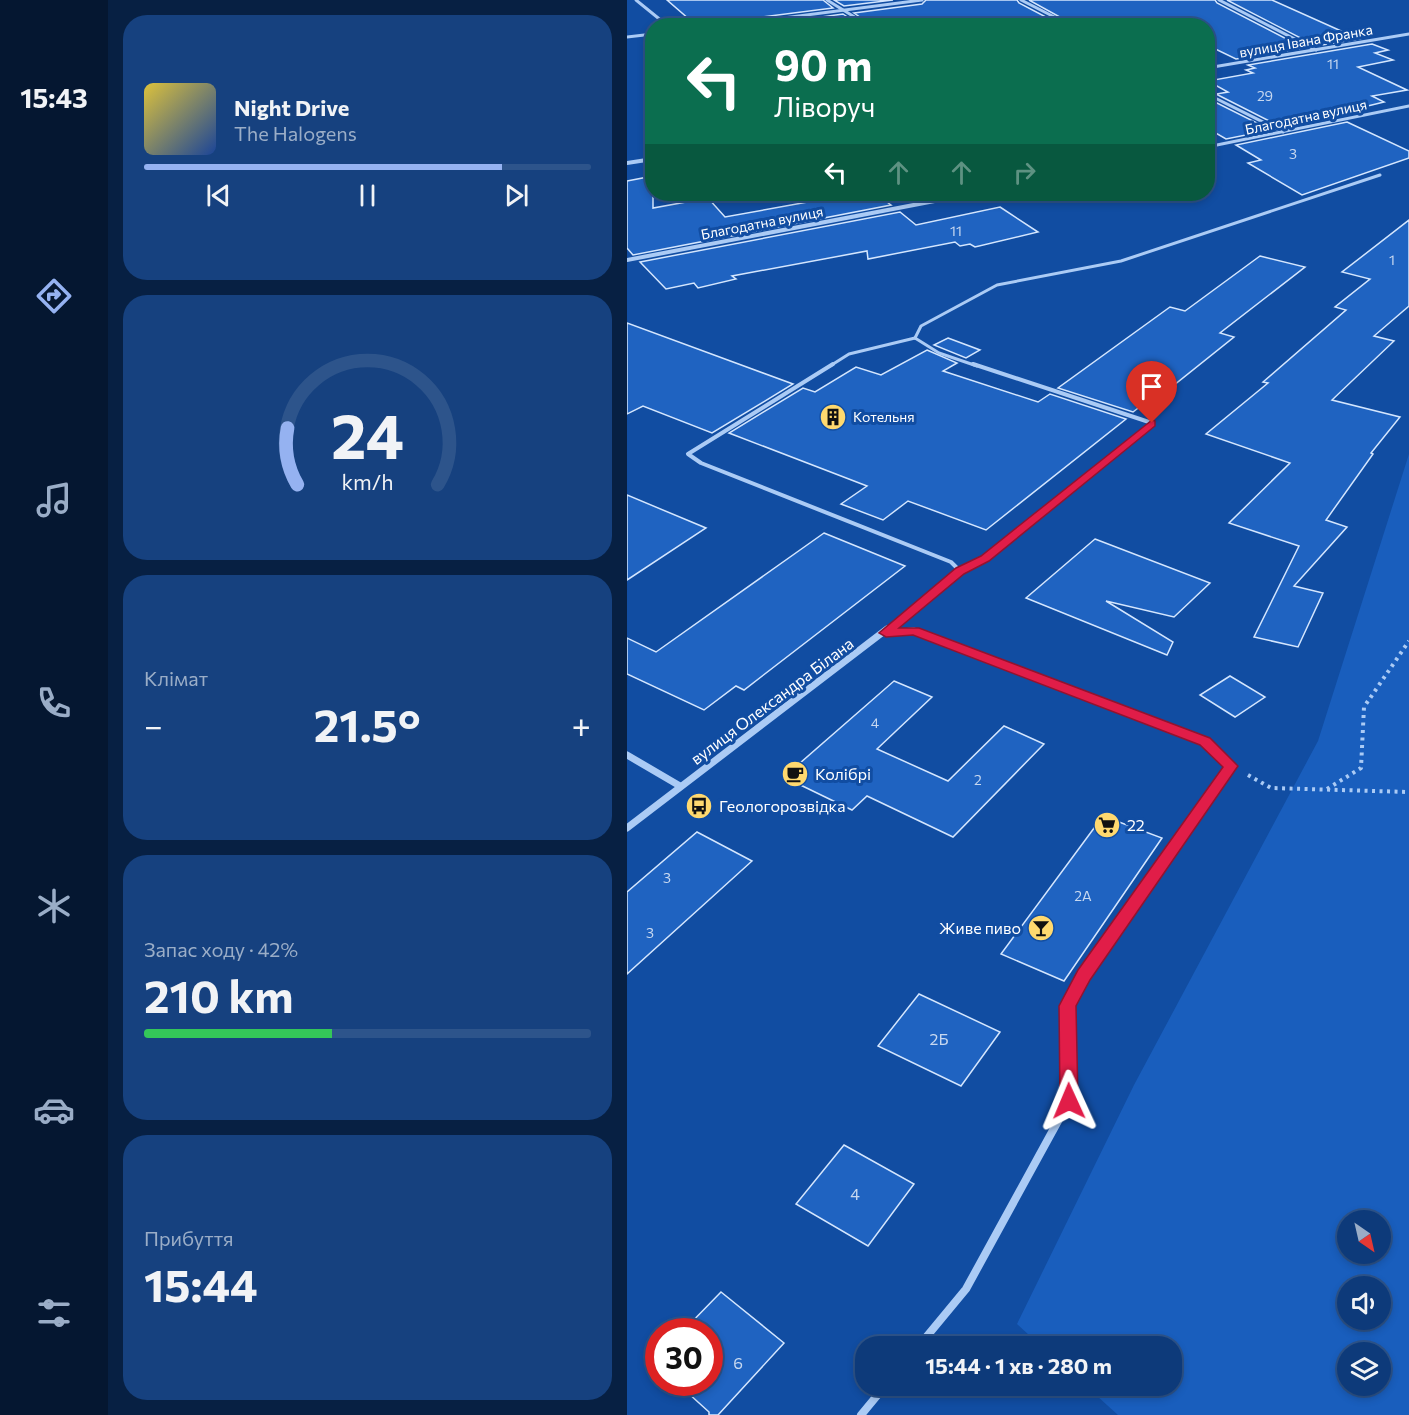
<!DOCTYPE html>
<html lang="uk">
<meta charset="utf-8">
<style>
body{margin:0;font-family:Commissioner,sans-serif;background:#16417f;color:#f1f3f6;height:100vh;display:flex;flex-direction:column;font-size:22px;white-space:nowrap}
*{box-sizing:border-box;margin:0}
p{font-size:20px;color:#9aadc7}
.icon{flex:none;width:33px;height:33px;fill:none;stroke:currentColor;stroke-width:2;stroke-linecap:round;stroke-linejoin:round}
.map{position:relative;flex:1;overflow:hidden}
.side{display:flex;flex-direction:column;gap:15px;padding:15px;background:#072043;width:519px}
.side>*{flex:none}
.top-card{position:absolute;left:18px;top:18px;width:570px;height:183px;border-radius:24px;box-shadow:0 3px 9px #0003,0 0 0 2px #2d548b;background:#0b6e4f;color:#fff;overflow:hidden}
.needle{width:39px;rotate:146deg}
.controls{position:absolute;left:710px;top:1210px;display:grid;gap:12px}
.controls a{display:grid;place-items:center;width:54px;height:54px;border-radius:50%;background:#0d3a7a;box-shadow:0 3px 9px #0003,0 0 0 2px #2d548b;font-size:30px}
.speed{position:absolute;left:18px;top:1318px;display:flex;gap:12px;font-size:30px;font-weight:700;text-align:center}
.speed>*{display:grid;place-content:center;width:78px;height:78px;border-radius:50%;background:#0d3a7a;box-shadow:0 3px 9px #0003,0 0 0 2px #2d548b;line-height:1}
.speed .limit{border:9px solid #d22;background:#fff;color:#111}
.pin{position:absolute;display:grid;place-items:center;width:51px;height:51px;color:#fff;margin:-62px -26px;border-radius:50% 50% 50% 0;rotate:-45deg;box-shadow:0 0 6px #0007}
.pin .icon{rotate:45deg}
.me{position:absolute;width:66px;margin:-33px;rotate:359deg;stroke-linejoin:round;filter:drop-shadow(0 0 4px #0008)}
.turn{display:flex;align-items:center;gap:21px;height:126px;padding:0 30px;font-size:27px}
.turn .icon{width:78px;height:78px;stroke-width:2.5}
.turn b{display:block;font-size:42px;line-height:51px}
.lanes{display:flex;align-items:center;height:57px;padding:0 30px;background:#0003;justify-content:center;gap:30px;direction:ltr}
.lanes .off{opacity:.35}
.big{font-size:45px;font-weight:700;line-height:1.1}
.side .card{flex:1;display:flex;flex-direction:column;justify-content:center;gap:9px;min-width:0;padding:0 21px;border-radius:24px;background:#16417f}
.side .dial{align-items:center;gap:0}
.dial svg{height:156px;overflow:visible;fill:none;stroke:#2d548b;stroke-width:7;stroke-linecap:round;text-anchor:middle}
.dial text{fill:#f1f3f6;stroke:none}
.song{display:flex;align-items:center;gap:18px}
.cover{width:72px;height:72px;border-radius:9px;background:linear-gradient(135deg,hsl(50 70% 55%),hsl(220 70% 35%))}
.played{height:6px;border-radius:3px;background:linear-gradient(90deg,#95b2f1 80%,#2d548b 80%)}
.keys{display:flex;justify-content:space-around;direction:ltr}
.heat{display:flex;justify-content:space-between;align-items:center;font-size:33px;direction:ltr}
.charge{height:9px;border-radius:4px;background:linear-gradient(90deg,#34c759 42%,#2d548b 0)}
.trip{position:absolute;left:228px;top:1336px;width:327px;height:60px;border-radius:24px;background:#0d3a7a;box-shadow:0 3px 9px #0003,0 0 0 2px #2d548b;font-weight:700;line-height:60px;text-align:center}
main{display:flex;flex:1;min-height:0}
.tabs{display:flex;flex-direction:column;width:108px;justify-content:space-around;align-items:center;background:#051731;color:#9aadc7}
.tabs .icon{width:42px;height:42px}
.tabs .current{color:#95b2f1}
.tabs b{font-size:27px;color:#f1f3f6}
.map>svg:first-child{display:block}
.green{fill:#195ebd;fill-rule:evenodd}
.building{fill:#1f63c1;stroke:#d4e6fe;stroke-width:1.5}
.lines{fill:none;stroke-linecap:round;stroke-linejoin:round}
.path{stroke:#abcbf5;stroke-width:4;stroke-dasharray:3 4.5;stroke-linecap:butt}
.service-far1{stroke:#abcbf5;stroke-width:3}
.service{stroke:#abcbf5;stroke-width:4}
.minor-far4{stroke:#abcbf5;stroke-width:3}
.minor-far3{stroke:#abcbf5;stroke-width:4}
.minor-far2{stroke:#abcbf5;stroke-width:5}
.minor-far1{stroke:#abcbf5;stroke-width:7}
.minor{stroke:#abcbf5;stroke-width:8}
.route{fill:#e11d48;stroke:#92132f;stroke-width:1.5}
.labels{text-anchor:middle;stroke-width:6;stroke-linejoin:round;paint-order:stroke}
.far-street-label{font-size:14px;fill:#fff;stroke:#114da2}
.number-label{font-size:14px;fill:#c7d8f0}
.far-poi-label{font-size:14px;fill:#fff;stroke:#114da2;text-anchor:start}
.street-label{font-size:16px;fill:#fff;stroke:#114da2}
.poi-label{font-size:16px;fill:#fff;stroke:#114da2;text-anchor:start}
.near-number-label{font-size:16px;fill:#c7d8f0}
</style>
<main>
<nav class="tabs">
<b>15:43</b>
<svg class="icon current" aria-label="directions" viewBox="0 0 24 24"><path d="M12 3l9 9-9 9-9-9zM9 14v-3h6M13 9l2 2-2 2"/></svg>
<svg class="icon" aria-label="music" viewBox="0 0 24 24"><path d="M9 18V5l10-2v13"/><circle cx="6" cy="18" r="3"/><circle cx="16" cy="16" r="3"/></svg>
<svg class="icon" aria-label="phone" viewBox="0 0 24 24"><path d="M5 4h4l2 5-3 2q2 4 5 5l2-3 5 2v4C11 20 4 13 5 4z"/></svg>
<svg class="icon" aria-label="climate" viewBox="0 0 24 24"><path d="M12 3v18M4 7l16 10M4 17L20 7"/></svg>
<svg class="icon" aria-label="car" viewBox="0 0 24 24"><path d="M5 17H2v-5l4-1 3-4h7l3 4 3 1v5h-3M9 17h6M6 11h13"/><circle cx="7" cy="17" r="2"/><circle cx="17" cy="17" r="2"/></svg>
<svg class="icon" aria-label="filters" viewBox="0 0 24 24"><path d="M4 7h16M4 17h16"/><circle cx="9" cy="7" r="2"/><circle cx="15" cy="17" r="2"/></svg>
</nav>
<section class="side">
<div class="card">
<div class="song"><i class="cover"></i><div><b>Night Drive</b><p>The Halogens</p></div></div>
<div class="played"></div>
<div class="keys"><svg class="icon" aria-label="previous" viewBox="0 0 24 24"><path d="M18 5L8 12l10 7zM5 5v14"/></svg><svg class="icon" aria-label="pause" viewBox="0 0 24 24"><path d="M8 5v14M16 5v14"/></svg><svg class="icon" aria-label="next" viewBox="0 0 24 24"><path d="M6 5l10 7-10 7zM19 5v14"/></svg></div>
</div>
<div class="card dial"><svg viewBox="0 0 100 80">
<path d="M14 69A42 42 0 1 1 86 69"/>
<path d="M14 69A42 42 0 0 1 9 40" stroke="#95b2f1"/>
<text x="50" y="56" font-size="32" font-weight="700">24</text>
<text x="50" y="72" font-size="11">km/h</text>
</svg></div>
<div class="card"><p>Клімат</p>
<div class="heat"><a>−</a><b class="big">21.5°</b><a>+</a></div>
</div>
<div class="card"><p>Запас ходу · 42%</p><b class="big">210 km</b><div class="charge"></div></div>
<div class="card"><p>Прибуття</p><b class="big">15:44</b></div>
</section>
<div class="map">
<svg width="782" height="1415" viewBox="0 0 782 1415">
<rect width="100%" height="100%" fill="#114da2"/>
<path class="green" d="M782 454V1415H491L459 1386H544V1347H415L390 1324 507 1085 691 741ZM720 1221H753V1254H720ZM720 1287H753V1320H720ZM720 1353H753V1386H720Z"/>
<g class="building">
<path d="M40 0H196L206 8 95 22 91 26H70Z"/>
<path d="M207 0H266L217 6Z"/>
<path d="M299 0H390L392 3 436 26H246L227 13 295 4Z"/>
<path d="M402 0H588L590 3 677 48 609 59 580 45V26H540L531 21 507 26H449Z"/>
<path d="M600 0H645L732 39 689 46Z"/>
<path d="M216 14 234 26H128Z"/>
<path d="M745 44 761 50 748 53 766 60 731 67 780 90 745 96 757 102 704 115 708 117 656 128 589 94 601 92 581 81 626 73 619 70 628 68 621 65Z"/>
<path d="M580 98 644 130 599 139 580 128Z"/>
<path d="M720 122 782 151V158L675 195 621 163 634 160 609 145Z"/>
<path d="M26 176V208L81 198 98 217 225 194H249L264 205 6 255 0 248V181Z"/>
<path d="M373 207 411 232 348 247 343 244 333 246 328 242 241 259 240 251 105 276 109 279 71 288 67 283 39 289 13 262 273 212 289 225Z"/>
<path d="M782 220V306L747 336 767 341 705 400 773 417 744 453 746 454 699 520 720 527 667 586 696 593 671 647 627 637 672 546 602 523 663 463 579 434 641 383 636 382 719 310 708 307 743 279 715 272Z"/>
<path d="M633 256 678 267 593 333 607 337 527 401 523 399 506 412 431 388 543 307 558 311Z"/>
<path d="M0 323 166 384 85 433 16 406 0 414Z"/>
<path d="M321 338 353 350 339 358 307 345Z"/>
<path d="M300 350 330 363 316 371 411 402 423 394 499 419 359 530 281 501 256 520 214 504 240 486 102 433 176 388 188 392 229 367 254 375Z"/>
<path d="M0 495 79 528 0 580Z"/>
<path d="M197 533 278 566 117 690 109 686 77 710 0 674V638L29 652Z"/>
<path d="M468 539 583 583 547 617 479 601 546 642 540 655 399 598Z"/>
<path d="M603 676 638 697 608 717 573 695Z"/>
<path d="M267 681 305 697 250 749 321 781 377 726 417 744 326 837 240 796 225 810 157 777Z"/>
<path d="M476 816 535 838 437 981 374 954Z"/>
<path d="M70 832 125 861 0 974V892Z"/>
<path d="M292 994 373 1032 334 1086 251 1046Z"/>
<path d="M217 1145 287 1184 241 1246 169 1204Z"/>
<path d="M94 1292 157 1343 91 1415H82V1412L50 1383H82V1332H55Z"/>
</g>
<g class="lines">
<g class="path">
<path d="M621 775 644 788 782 792"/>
<path d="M700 789 734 768 737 707 782 641"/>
</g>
<g class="service-far1">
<path d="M288 338 312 353 350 366"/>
<path d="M288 338 294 326 370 285 494 261 753 175"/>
<path d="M203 366 222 354 288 338"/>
</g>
<path class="service" d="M206 364 61 454 74 463 324 562 333 571 358 558 525 423 346 364"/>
<g class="minor-far4">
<path d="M9 0 41 26"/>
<path d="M200 0 242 26"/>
<path d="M394 0 445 26"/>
<path d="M592 0 689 50"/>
<path d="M95 26 295 0"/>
<path d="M0 37 26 34"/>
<path d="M580 68 782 34"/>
<path d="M580 94 656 132"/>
<path d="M580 147 782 106"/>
<path d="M19 160 26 159"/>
</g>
<g class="minor-far3">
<path d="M0 163 26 159"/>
<path d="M280 194 293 203"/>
<path d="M0 260 344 194"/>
</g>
<path class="minor-far2" d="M258 631 333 571"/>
<g class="minor-far1">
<path d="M259 633 287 631 578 742 604 766 458 974"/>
<path d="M0 755 53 786"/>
<path d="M0 828 260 629"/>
</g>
<g class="minor">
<path d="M291 1347 339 1289 442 1101 440 1006 459 972"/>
<path d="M234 1415 258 1386"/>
</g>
</g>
<path class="route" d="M525 420 528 421V426L362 561 337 574 272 628H292L583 738 611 766 463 980 449 1006 451 1101 449 1106 442 1108 436 1106 433 1101 432 1006 451 970 596 767 573 745 286 635 259 637 252 633 329 568 354 556Z"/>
<defs>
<symbol id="building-disc" viewBox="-11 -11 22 22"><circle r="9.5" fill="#ffd96f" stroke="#114da2"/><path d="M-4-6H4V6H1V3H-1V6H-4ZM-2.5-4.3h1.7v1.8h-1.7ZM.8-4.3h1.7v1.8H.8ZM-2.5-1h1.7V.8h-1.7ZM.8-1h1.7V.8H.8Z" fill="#111"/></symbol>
<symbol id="cafe-disc" viewBox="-11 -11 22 22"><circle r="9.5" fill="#ffd96f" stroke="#114da2"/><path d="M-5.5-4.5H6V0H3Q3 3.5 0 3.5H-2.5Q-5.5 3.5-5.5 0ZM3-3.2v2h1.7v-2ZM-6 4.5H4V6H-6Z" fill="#111"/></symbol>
<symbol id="bus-disc" viewBox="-11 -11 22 22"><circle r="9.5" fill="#ffd96f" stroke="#114da2"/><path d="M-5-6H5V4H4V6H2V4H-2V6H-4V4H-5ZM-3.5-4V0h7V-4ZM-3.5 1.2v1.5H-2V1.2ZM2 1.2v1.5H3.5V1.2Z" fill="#111"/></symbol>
<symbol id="supermarket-disc" viewBox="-11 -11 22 22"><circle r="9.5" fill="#ffd96f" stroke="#114da2"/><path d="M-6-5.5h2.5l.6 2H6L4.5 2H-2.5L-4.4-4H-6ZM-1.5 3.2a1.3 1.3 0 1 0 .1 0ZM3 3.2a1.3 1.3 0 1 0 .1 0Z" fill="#111"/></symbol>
<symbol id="bar-disc" viewBox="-11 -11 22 22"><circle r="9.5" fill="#ffd96f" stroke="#114da2"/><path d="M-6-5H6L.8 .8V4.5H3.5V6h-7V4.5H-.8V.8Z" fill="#111"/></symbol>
</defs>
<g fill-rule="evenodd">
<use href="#building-disc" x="191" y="402" width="30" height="30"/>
<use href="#cafe-disc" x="153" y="759" width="30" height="30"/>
<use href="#bus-disc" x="57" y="791" width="30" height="30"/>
<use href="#supermarket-disc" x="465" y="810" width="30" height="30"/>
<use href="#bar-disc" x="399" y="913" width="30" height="30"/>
</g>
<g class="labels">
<g class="far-street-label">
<text transform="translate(679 41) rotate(-10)" y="5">вулиця Івана Франка</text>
<text transform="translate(679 117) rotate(-12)" y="5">Благодатна вулиця</text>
<text transform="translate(135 223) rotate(-11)" y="5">Благодатна вулиця</text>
</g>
<g class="number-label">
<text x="706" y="69">11</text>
<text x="638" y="101">29</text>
<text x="666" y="159">3</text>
<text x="329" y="236">11</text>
<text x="765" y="265">1</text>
<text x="248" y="728">4</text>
<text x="351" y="785">2</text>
<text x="40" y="883">3</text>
<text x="456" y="901">2А</text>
<text x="23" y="938">3</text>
</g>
<g class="far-poi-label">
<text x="226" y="422">Котельня</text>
</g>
<g class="street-label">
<text transform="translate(145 701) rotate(-37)" y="6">вулиця Олександра Білана</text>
</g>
<g class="poi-label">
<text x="188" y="780">Колібрі</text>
<text x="92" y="812">Геологорозвідка</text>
<text x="500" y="831">22</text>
<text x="394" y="934" text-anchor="end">Живе пиво</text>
</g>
<g class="near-number-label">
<text x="312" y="1045">2Б</text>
<text x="228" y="1200">4</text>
<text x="111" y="1369">6</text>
</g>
</g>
</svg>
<div class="controls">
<a><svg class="needle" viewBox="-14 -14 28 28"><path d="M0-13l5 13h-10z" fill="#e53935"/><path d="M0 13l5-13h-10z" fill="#9aadc7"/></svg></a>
<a><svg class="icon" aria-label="sound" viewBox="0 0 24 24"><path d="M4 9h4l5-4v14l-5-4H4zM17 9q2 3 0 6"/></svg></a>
<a><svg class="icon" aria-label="layers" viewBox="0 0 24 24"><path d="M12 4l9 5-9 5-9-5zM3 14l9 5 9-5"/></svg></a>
</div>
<div class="speed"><div class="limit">30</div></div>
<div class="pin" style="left:525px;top:423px;background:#d93025"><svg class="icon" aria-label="arrive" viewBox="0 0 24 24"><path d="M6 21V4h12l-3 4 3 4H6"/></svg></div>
<svg class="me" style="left:442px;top:1101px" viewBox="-20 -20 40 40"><path d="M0-17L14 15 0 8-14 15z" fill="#e11d48" stroke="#fff" stroke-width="4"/></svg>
<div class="trip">15:44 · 1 хв · 280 m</div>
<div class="top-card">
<div class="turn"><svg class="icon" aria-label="left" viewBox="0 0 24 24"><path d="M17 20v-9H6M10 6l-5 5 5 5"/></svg><div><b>90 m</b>Ліворуч</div></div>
<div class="lanes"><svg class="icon" aria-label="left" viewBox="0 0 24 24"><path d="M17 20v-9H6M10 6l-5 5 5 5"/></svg><svg class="icon off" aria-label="ahead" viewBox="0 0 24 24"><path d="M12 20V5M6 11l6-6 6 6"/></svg><svg class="icon off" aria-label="ahead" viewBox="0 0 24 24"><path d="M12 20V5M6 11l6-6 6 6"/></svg><svg class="icon off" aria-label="right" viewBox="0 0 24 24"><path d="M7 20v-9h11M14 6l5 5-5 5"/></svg></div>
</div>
</div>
</main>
